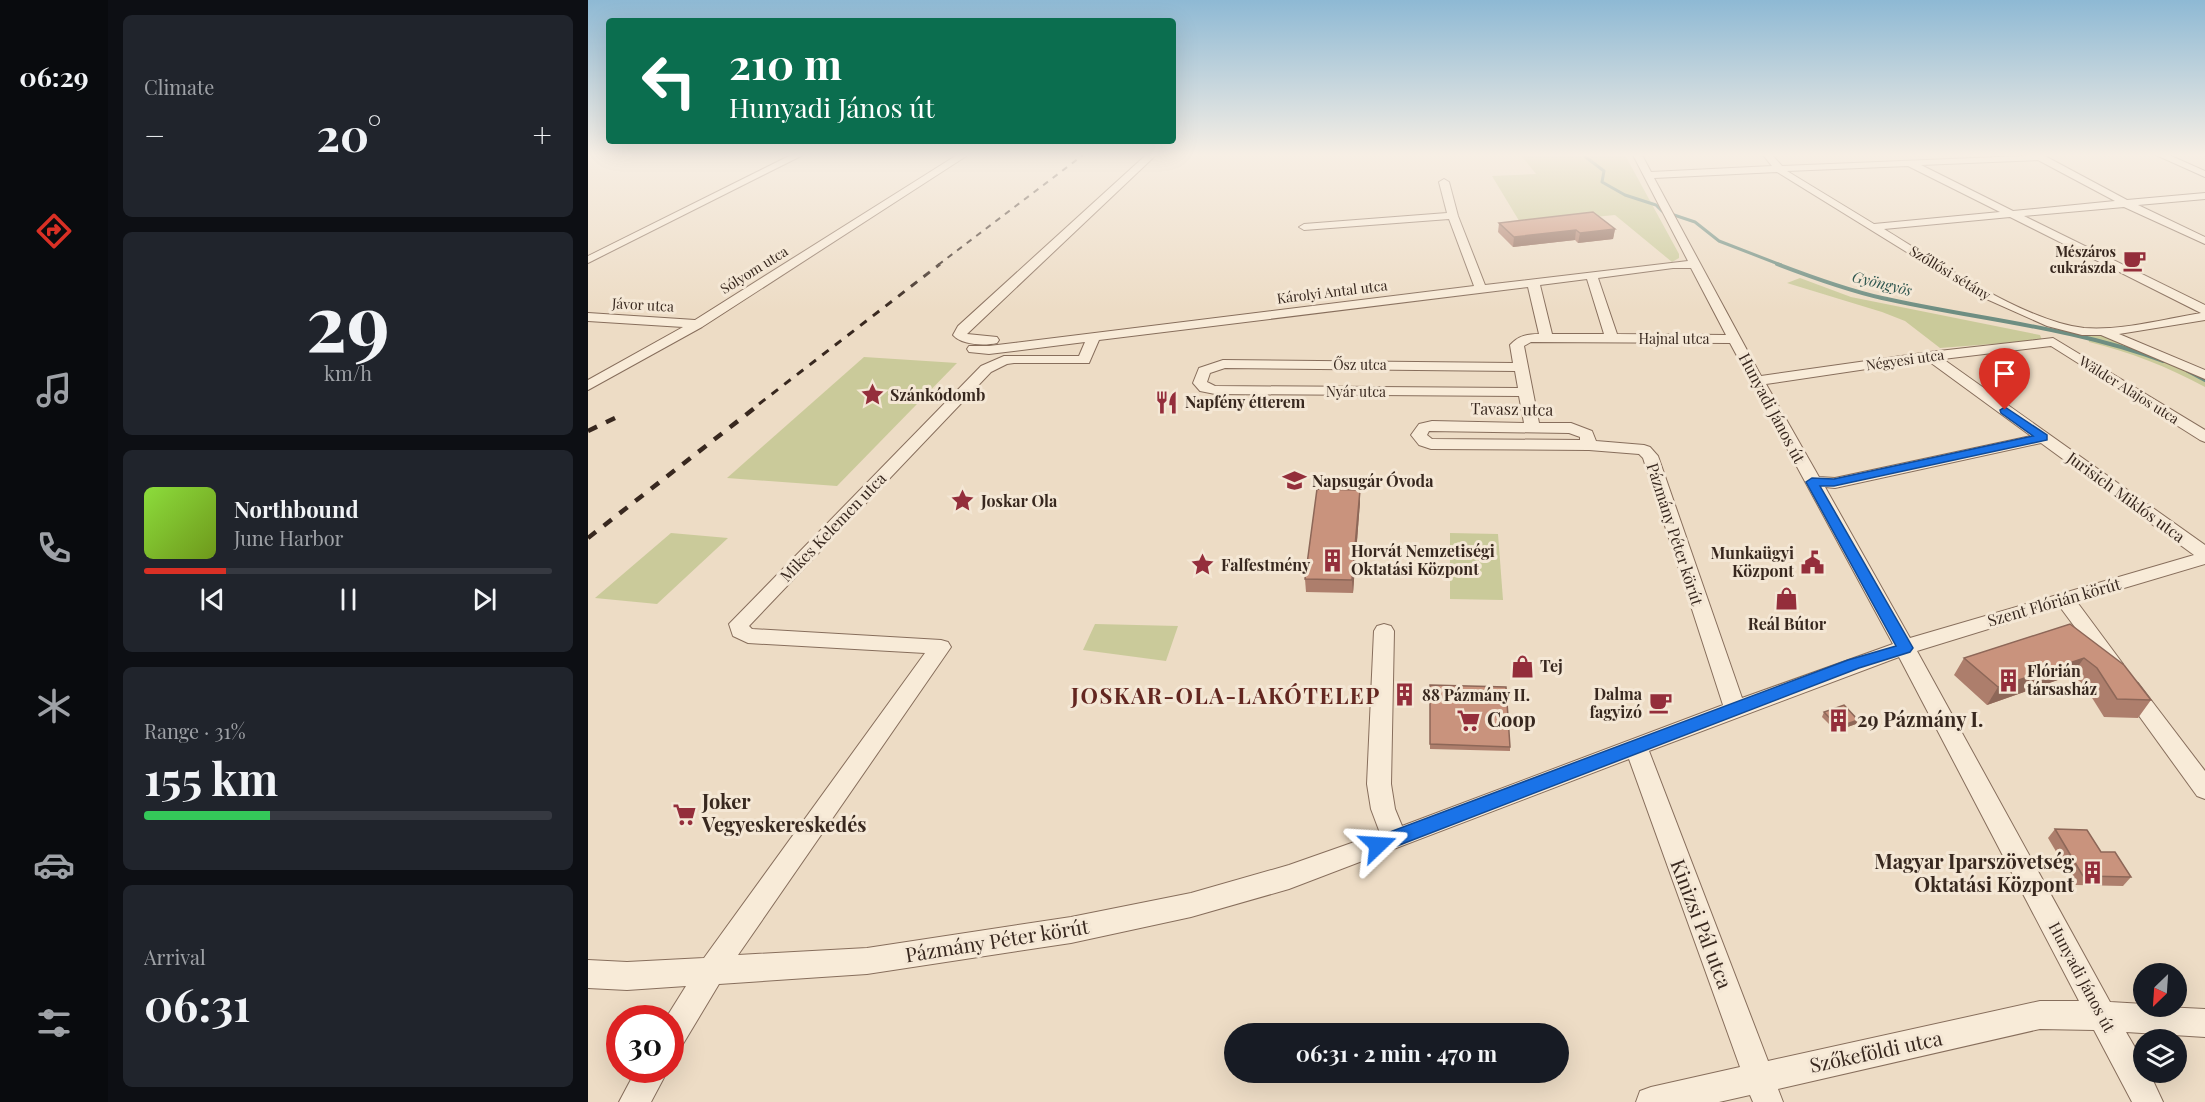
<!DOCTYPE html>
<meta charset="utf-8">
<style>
body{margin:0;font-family:"Playfair Display",serif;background:#20242c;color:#f1f3f6;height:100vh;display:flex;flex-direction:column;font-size:22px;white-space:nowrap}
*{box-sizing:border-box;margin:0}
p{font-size:20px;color:#9ea1a6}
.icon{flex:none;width:33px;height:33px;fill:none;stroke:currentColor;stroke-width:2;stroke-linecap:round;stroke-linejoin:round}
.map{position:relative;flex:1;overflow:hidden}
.panel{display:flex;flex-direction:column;gap:15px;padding:15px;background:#0d0f14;width:480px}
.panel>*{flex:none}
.top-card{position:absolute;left:18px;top:18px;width:570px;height:126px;border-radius:6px;box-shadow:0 6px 24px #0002;background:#0b6e4f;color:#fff;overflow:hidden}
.needle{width:39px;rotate:205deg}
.controls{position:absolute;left:1545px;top:963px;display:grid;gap:12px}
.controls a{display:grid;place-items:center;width:54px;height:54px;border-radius:50%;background:#171b24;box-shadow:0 6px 24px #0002;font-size:30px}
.speed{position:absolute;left:18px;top:1005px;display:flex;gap:12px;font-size:30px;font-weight:700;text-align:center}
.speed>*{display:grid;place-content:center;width:78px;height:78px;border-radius:50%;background:#171b24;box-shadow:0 6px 24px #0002;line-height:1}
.speed .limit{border:9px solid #d22;background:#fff;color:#111}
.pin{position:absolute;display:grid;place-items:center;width:51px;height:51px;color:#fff;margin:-62px -26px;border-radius:50% 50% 50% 0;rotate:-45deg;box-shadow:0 0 6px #0007}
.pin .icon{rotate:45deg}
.me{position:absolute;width:66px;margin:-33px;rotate:70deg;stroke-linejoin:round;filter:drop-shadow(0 0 4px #0008)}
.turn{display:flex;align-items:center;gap:21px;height:126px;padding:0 24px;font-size:27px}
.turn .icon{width:78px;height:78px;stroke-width:2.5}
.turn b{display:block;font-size:42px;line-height:51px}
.big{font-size:45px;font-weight:700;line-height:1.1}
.panel .widget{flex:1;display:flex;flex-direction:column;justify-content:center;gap:9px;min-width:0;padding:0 21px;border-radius:9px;background:#20242c}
.panel .dial{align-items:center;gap:0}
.dial b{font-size:78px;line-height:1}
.song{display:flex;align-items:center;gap:18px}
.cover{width:72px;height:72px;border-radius:9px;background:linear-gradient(135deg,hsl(90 70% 55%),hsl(80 70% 35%))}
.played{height:6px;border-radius:3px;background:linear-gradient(90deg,#d93025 20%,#363941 20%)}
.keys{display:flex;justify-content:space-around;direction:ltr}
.heat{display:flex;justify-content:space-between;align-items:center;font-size:33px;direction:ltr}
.charge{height:9px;border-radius:4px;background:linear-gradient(90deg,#34c759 31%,#363941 0)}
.trip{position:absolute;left:636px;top:1023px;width:345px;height:60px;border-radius:30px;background:#171b24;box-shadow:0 6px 24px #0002;font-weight:700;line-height:60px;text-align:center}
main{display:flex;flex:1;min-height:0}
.tabs{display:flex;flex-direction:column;width:108px;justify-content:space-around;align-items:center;background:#090b0e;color:#9ea1a6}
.tabs .icon{width:42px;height:42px}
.tabs .active{color:#d93025}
.tabs b{font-size:27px;color:#f1f3f6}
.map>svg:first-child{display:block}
.green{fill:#caca9a}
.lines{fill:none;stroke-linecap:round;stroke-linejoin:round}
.stream-far1{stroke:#6e8e82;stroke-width:3}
.stream{stroke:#6e8e82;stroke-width:4}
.minor-casing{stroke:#876e5c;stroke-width:2}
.minor{fill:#f8ebd8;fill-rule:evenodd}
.rail-far2{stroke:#38281f;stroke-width:2;stroke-dasharray:6 6;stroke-linecap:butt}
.rail-far1{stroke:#38281f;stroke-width:3;stroke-dasharray:8 8;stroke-linecap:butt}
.rail{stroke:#38281f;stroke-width:4.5;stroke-dasharray:10 10;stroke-linecap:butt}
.wall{fill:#ad7e6c}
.shaded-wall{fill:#8d6758}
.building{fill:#c9937d;stroke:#8d6758;stroke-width:1.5}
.route{fill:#1a73e8;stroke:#114b97;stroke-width:1.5}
.labels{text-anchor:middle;stroke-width:6;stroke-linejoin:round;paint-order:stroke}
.far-poi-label{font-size:14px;font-weight:bold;fill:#38281f;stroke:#f4e7d5;text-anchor:end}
.far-street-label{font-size:14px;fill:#38281f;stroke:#f4e7d5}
.far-water-label{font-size:15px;font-style:italic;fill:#2f5750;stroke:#f4e7d5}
.poi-label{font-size:16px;font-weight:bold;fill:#38281f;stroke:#f4e7d5;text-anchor:start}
.street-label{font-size:16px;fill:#38281f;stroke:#f4e7d5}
.near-poi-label{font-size:20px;font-weight:bold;fill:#38281f;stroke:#f4e7d5;text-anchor:start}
.near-street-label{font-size:20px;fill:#38281f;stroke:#f4e7d5}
.district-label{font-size:22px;font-weight:bold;letter-spacing:1.5px;fill:#632620;stroke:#f4e7d5}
</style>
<main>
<nav class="tabs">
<b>06:29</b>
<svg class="icon active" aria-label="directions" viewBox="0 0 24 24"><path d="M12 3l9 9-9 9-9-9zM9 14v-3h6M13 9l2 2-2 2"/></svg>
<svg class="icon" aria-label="music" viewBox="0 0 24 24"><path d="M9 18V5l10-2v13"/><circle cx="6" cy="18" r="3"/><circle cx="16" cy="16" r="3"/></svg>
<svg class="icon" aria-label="phone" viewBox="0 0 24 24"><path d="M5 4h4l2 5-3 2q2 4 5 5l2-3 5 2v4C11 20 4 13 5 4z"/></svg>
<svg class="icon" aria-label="climate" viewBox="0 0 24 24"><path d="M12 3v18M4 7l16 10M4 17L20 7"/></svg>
<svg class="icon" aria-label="car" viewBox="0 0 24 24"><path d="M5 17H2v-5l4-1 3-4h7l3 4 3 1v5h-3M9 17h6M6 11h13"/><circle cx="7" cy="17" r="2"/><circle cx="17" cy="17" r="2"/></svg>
<svg class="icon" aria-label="filters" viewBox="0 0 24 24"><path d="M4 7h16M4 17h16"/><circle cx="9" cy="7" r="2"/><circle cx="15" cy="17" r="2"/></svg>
</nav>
<section class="panel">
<div class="widget"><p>Climate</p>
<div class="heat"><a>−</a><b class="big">20°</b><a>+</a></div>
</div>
<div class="widget dial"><b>29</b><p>km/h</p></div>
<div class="widget">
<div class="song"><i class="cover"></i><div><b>Northbound</b><p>June Harbor</p></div></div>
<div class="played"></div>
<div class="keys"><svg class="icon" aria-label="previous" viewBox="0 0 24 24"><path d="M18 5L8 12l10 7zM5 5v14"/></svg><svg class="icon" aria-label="pause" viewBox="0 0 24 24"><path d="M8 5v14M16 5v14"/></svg><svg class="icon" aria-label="next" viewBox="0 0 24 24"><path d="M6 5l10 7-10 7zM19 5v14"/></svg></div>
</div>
<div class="widget"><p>Range · 31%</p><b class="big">155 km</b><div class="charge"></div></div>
<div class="widget"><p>Arrival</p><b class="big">06:31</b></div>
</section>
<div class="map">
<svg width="1617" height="1102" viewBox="0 0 1617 1102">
<rect width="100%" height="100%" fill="#eddcc5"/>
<g class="green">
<path d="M933 155H1037L1091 254V258L1084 262 1027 215 933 224 904 176 948 174Z"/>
<path d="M1212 278 1263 297 1452 335 1454 340 1352 348 1317 321 1294 312 1199 283Z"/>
<path d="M1500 335H1530L1617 371V387C1580 367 1542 352 1501 342Z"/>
<path d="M276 357 369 363 249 486 139 478Z"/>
<path d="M83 533 140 538 69 604 7 598Z"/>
<path d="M862 533 910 534 915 600 862 599Z"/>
<path d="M507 624 590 626 578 661 495 650Z"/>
</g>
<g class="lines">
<path class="stream-far1" d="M995 155 1016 171 1014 182 1037 195 1068 205 1074 211 1107 222 1131 241 1193 265"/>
<g class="stream">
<path d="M1189 264C1223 277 1258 290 1294 298 1387 319 1485 327 1575 361"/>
<path d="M1600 371 1617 380"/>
</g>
<defs>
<g id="minor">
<path d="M203 155H215L0 263V256Z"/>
<path d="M369 155H380L114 327 0 390V380L95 327 0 321V313L107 320Z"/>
<path d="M558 155H568L379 334 409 337 411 340 409 343C396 346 374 345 365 335L370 326Z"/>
<path d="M1045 155H1054L1063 172 1184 166 1175 155H1184L1194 166 1455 155 1539 200 1617 193V199L1550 205 1617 237V244L1536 207 1436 216 1617 305V320L1531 334 1617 370V379L1513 335H1494L1459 326 1385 293 1189 172 1066 178 1173 376 1342 352 1465 338 1617 430V442L1612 440 1463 346 1355 359 1617 545V564L1489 602 1535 664 1532 669 1525 672 1518 669 1472 607 1329 651 1522 1002 1556 1004V1006L1617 1009V1037L1538 1032 1556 1063V1072H1561L1575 1102H1544L1506 1030 1452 1029 1190 1089 1195 1102H1165L1162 1095 1131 1102H1048L1052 1091 1063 1087 1152 1067 1041 759 701 889 603 917 483 943 279 974 131 984 92 1049 82 1053V1018H78L98 986 39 990 0 988V960L39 962 116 958 337 653 160 643 145 636 141 624 393 366 416 356H491L497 342 401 354 381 352 379 349 381 346H401L886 286 861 219 716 230 711 227 716 224 859 213 851 182 856 179 861 182 870 216 897 285 1100 261ZM1450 160 1527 201 1425 211 1333 165ZM1320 166 1412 212 1286 224 1199 171ZM1422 217 1613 313C1576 319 1534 331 1496 328 1435 321 1349 261 1296 229ZM1085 268H1103L1138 335 1029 334 1010 278ZM999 279 1016 334H964L952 285ZM940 287 951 334C939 334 930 336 922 345L925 363 635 360 611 368 605 383 612 391 627 394 931 396 936 423 844 421 831 424 823 435 831 445 843 449 1001 450 1051 454 1055 458 1135 705 814 826 807 809 803 784 806 631 803 626 796 624 789 626 786 631 779 784 783 809 792 833 701 865 603 893 483 917 279 948 150 955 363 647 360 642 353 640 164 629 161 626 403 372 419 364 426 363H501L511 340ZM943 342 1142 343 1305 644 1154 698 1070 456 1062 447 1056 445 1008 441 1004 431 983 423H951L936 346ZM1339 360 1443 436 1247 478 1231 477 1178 384ZM637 368 927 371 930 388 627 386 619 382 622 373ZM841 431 981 433 992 437V440L844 439 839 435ZM1453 443 1606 555 1322 638 1237 487 1247 488ZM1311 657 1491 1001H1452L1180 1061 1061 751Z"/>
<path d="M1568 155H1581L1617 171V177Z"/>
<path d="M1543 681 1550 683 1617 771V799L1609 796 1536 695 1532 689 1536 683Z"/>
<path d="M48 1070H80L63 1102H31Z"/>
</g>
</defs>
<use href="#minor" class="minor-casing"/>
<use href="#minor" class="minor"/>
<path class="rail-far2" d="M350 265 495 155"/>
<path class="rail-far1" d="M171 404 352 264"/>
<g class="rail">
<path d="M0 431 33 415"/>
<path d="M0 538 173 403"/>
</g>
</g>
<g class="wall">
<path d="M911 223 1027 229 1025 239 990 243 987 240 925 247 910 232Z"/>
<path d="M772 502 765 593 718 592 717 579Z"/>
<path d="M1482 624 1563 700 1550 718 1516 717 1496 685 1484 675 1399 705 1366 675 1376 658Z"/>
<path d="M842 685 922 747V751L842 749Z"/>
<path d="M1236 712 1270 720 1268 724 1248 731 1234 717Z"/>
<path d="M1467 829 1513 852 1543 877 1535 886 1488 885 1460 838Z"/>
</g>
<g class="shaded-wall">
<path d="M1027 229 1025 239 990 243 992 233Z"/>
<path d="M988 230 987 240 925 247 926 237Z"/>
<path d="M772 490V502L765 593 764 580Z"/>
<path d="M1496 658 1484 675 1399 705 1410 687Z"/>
<path d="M1270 720 1268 724 1248 731 1250 727Z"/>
</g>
<g class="building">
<path d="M1005 212 1027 229 992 233 988 230 926 237 911 223Z"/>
<path d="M729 489 772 490 764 580 717 579Z"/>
<path d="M1482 624 1536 665 1563 700 1529 699 1509 668 1496 658 1410 687 1376 658Z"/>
<path d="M842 685 918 687 922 747 842 744Z"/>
<path d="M1256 705 1270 720 1250 727 1236 712Z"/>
<path d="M1467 829 1499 830 1513 852H1527L1543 877 1495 876Z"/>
</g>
<linearGradient id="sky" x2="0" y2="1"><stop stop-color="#8eb9d4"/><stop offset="0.5" stop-color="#f7efe5"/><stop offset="1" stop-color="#f7efe5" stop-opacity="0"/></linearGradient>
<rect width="1617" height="310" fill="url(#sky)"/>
<path class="route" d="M1417 407 1459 435V440L1246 486H1232L1325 648 1322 652 1271 668 796 851 790 854 783 851 780 845 783 839 1260 660 1308 646 1218 482 1224 478 1246 479 1445 436 1413 413 1412 410Z"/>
<defs>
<symbol id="cafe-bare" viewBox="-9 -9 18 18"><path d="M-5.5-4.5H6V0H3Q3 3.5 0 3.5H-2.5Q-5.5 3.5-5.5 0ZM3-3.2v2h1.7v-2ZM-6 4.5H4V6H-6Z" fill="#942e3b" stroke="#f4e7d5" stroke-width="2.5" paint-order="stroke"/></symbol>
<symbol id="sight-bare" viewBox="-9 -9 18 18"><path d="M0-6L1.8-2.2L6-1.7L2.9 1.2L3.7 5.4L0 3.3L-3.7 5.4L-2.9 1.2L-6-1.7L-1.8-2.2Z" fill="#942e3b" stroke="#f4e7d5" stroke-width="2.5" paint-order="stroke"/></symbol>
<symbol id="restaurant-bare" viewBox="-9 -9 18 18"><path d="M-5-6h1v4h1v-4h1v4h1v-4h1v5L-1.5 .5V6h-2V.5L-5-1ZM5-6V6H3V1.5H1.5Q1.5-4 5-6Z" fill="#942e3b" stroke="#f4e7d5" stroke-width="2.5" paint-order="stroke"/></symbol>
<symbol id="school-bare" viewBox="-9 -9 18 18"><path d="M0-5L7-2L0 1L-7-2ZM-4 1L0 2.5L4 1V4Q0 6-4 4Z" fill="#942e3b" stroke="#f4e7d5" stroke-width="2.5" paint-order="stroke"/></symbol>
<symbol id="building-bare" viewBox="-9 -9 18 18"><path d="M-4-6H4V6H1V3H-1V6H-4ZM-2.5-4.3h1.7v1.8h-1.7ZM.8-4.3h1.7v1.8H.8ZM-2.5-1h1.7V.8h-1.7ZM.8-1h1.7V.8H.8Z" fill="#942e3b" stroke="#f4e7d5" stroke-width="2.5" paint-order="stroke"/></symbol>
<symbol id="civic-bare" viewBox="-9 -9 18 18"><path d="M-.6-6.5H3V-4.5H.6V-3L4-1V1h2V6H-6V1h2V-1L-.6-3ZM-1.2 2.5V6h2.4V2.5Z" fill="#942e3b" stroke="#f4e7d5" stroke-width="2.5" paint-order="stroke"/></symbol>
<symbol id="shop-bare" viewBox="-9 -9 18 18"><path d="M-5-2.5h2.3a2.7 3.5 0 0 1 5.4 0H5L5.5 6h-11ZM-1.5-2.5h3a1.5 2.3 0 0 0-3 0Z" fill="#942e3b" stroke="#f4e7d5" stroke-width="2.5" paint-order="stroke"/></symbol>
<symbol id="supermarket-bare" viewBox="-9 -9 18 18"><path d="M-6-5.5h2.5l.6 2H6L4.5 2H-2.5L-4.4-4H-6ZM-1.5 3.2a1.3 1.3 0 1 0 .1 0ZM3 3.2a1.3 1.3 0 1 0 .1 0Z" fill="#942e3b" stroke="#f4e7d5" stroke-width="2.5" paint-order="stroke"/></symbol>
</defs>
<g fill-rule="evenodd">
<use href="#cafe-bare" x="1530" y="244" width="33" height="33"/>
<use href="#sight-bare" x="268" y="378" width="33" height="33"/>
<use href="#restaurant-bare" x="562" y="386" width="33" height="33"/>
<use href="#school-bare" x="690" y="464" width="33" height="33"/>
<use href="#sight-bare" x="358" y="484" width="33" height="33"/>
<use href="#building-bare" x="728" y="544" width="33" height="33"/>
<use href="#civic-bare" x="1208" y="546" width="33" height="33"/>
<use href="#sight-bare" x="598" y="548" width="33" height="33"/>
<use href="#shop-bare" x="1182" y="582" width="33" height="33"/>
<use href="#shop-bare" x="918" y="650" width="33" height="33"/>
<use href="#building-bare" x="1404" y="664" width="33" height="33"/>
<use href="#building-bare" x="800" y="678" width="33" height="33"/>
<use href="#cafe-bare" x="1056" y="686" width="33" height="33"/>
<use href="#supermarket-bare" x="864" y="704" width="33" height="33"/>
<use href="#building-bare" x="1234" y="704" width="33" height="33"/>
<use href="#supermarket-bare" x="80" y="798" width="33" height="33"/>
<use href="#building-bare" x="1488" y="856" width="33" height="33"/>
</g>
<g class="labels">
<g class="far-poi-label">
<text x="1528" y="257">Mészáros<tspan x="1528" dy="16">cukrászda</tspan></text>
</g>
<g class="far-street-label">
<text transform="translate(166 270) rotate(-32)" y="5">Sólyom utca</text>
<text transform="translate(1362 273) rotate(31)" y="5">Szőllősi sétány</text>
<text transform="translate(744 292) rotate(-7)" y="5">Károlyi Antal utca</text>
<text transform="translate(55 305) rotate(3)" y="5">Jávor utca</text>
<text x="1086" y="344">Hajnal utca</text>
<text transform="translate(1317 360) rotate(-8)" y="5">Négyesi utca</text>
<text x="772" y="370">Ősz utca</text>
<text transform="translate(1541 390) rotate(32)" y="5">Wälder Alajos utca</text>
<text x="768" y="397">Nyár utca</text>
</g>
<g class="far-water-label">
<text transform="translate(1294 284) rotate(14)" y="5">Gyöngyös</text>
</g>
<g class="poi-label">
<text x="302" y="401">Szánkódomb</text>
<text x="597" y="408">Napfény étterem</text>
<text x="724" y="487">Napsugár Óvoda</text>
<text x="393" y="507">Joskar Ola</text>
<text x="763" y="557">Horvát Nemzetiségi<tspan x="763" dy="18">Oktatási Központ</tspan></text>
<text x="1206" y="559" text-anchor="end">Munkaügyi<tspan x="1206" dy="18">Központ</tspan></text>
<text x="633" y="571">Falfestmény</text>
<text x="1199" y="630" text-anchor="middle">Reál Bútor</text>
<text x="952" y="672">Tej</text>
<text x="1439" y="677">Flórián<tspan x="1439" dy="18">társasház</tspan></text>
<text x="1054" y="700" text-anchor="end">Dalma<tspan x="1054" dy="18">fagyizó</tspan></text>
<text x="834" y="701">88 Pázmány II.</text>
</g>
<g class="street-label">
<text transform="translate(1184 408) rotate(62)" y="6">Hunyadi János út</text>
<text transform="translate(924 409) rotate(1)" y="6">Tavasz utca</text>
<text transform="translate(1538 497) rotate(36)" y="6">Jurisich Miklós utca</text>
<text transform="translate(245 527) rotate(-46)" y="6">Mikes Kelemen utca</text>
<text transform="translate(1087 534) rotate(72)" y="6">Pázmány Péter körút</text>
<text transform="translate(1466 602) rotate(-16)" y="6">Szent Flórián körút</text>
<text transform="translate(1494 977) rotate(62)" y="6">Hunyadi János út</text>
</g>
<g class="near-poi-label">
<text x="899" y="727">Coop</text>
<text x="1269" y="727">29 Pázmány I.</text>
<text x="114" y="809">Joker<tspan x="114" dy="23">Vegyeskereskedés</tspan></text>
<text x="1486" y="869" text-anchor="end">Magyar Iparszövetség<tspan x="1486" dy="23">Oktatási Központ</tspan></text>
</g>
<g class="near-street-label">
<text transform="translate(1113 924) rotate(69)" y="7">Kinizsi Pál utca</text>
<text transform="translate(409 941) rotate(-9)" y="7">Pázmány Péter körút</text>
<text transform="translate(1288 1052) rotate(-12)" y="7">Szőkeföldi utca</text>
</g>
<g class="district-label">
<text x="638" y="704">JOSKAR-OLA-LAKÓTELEP</text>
</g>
</g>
</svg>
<div class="controls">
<a><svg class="needle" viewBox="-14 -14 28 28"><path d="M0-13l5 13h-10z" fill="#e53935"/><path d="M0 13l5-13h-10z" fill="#9ea1a6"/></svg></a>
<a><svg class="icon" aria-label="layers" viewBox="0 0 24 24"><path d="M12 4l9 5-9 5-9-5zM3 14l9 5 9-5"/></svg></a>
</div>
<div class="speed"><div class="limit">30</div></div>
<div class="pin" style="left:1417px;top:410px;background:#d93025"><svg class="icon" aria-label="arrive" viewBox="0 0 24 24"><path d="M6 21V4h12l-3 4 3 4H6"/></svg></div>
<svg class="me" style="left:790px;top:845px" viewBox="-20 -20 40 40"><path d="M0-17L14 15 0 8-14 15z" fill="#1a73e8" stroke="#fff" stroke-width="4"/></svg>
<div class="trip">06:31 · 2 min · 470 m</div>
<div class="top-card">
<div class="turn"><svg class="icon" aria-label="left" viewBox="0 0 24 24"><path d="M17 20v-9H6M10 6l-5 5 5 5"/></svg><div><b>210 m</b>Hunyadi János út</div></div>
</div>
</div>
</main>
